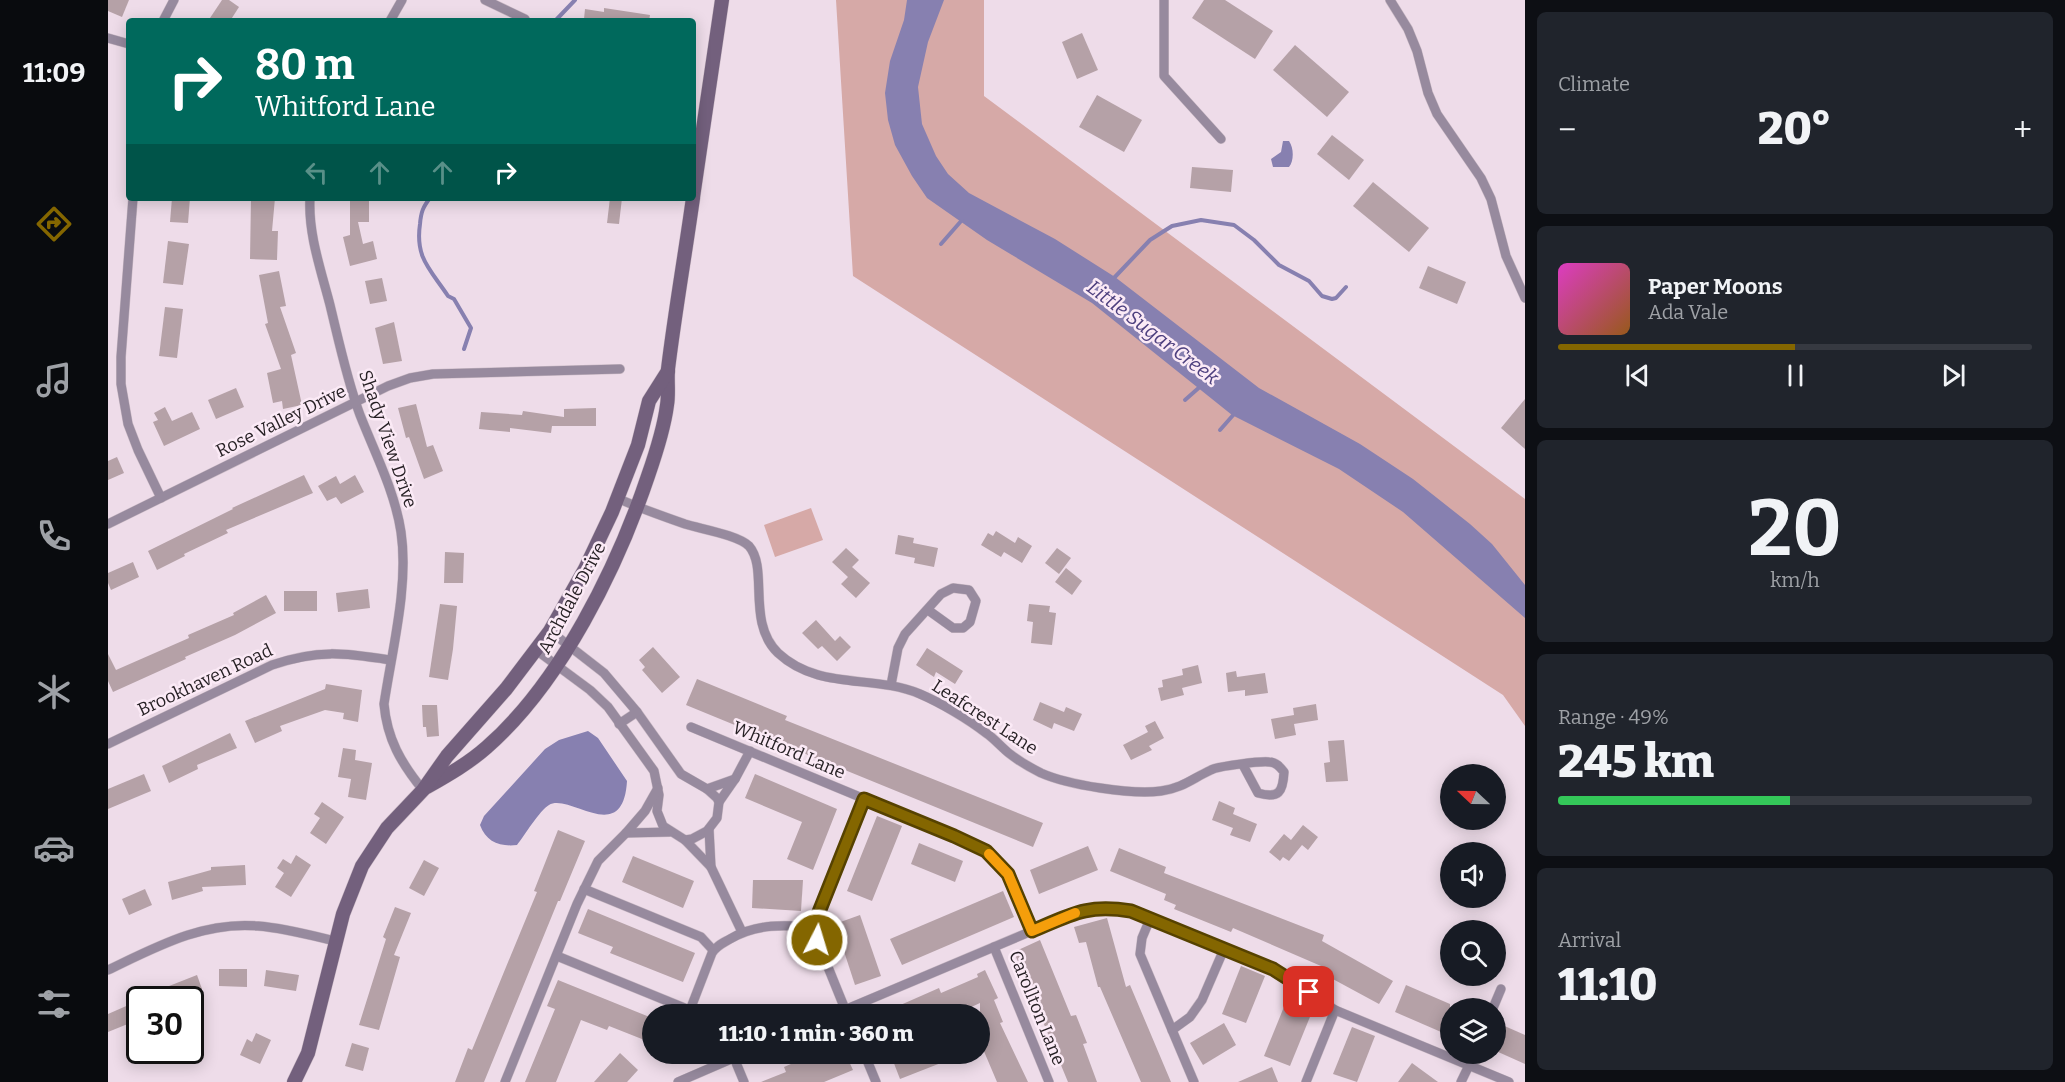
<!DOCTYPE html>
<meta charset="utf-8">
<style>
body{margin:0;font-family:Bitter,serif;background:#20242c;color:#f1f3f6;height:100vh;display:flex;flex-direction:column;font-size:22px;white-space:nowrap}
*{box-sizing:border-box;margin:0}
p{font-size:20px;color:#9ea1a6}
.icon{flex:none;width:33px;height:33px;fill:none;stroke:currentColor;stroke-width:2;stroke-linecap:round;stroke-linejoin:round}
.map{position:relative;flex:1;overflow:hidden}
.sheet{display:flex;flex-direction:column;gap:12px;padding:12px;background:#0d0f14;width:540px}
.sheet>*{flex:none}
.hud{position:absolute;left:18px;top:18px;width:570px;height:183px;border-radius:6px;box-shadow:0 3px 15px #0003;background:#00695c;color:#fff;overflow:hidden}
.needle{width:39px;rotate:292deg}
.buttons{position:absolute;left:1332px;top:764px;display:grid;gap:12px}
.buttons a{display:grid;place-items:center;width:66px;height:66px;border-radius:50%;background:#171b24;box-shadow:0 3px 15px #0003;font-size:30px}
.speed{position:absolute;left:18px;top:986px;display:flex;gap:12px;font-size:30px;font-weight:700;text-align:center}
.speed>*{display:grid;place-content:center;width:78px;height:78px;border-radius:50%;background:#171b24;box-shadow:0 3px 15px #0003;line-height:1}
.speed .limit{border:3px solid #111;border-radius:9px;background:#fff;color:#111}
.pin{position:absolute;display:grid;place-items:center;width:51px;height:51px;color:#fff;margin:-26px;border-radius:12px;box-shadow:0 3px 9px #0006}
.me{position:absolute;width:66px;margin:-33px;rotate:5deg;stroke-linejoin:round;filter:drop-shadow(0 0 4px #0008)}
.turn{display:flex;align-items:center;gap:21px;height:126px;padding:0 30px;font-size:27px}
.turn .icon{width:78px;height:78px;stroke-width:2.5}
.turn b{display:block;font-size:42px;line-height:51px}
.lanes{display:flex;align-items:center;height:57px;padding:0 30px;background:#0003;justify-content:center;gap:30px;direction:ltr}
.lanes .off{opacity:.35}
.big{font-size:45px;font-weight:800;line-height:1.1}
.sheet .card{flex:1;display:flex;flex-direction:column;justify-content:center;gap:9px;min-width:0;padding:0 21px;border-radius:9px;background:#20242c}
.sheet .dial{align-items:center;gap:0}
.dial b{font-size:78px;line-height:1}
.song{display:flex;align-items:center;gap:18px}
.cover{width:72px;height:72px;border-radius:9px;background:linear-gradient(135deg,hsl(310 70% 55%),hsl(30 70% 35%))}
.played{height:6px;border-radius:3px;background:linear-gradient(90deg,#846600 50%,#363941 50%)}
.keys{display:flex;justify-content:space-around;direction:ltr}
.heat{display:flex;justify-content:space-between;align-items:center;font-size:33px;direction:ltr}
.charge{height:9px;border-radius:4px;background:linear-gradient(90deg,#34c759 49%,#363941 0)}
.trip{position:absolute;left:534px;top:1004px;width:348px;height:60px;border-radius:30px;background:#171b24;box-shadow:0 3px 15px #0003;font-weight:800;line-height:60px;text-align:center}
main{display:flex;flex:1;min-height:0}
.menu{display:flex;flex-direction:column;width:108px;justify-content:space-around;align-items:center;background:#090b0e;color:#9ea1a6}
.menu .icon{width:42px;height:42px}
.menu .current{color:#846600}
.menu b{font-size:27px;color:#f1f3f6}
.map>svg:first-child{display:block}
.green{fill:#d6a9a7}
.water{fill:#8780b0}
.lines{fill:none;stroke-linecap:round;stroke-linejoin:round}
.stream{stroke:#8780b0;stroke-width:4}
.building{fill:#b5a1a7}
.street-casing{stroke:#cabac5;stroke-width:10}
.secondary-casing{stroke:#cabac5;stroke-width:15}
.street{stroke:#978a9e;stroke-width:9}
.secondary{stroke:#73607d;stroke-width:14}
.route-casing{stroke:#564200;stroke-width:15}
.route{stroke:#846600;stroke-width:10}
.slow{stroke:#f59e0b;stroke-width:10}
.labels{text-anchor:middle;stroke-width:5;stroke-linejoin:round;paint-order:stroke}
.street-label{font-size:18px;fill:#251f23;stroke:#fbeaf6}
.water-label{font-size:20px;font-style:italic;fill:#4e407f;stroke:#fbeaf6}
</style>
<main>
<nav class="menu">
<b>11:09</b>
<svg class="icon current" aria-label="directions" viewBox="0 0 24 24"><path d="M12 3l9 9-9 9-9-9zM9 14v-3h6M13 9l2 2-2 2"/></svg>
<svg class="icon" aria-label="music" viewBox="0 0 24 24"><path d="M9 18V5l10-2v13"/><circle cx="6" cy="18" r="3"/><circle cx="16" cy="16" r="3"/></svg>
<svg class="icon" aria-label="phone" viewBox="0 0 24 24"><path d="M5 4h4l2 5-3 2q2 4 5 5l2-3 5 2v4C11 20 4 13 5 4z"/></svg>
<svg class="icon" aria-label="climate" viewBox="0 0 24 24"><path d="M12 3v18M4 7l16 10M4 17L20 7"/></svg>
<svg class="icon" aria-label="car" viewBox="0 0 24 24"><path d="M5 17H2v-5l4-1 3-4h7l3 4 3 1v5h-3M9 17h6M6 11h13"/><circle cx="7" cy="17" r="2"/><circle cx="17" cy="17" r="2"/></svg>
<svg class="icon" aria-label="filters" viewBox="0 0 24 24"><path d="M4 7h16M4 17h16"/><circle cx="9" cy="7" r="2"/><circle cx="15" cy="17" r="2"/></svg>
</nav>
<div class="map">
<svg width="1417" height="1082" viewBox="0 0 1417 1082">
<rect width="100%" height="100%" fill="#eedce9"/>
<g class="green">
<path d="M728 0H876V96L1417 499V726L1395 695 745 276Z"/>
<path d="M703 508 715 540 667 557 656 525Z"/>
</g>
<g class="water">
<path d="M799 0H836L820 42 810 87 814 124 828 156 840 174 861 193 947 239 1007 277 1151 388 1252 444 1305 479 1362 524 1384 544 1417 585V618L1295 512 1231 469 1124 415 984 303 879 240 819 198 804 176 787 145 780 120 777 93 782 61 796 20Z"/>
<path d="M1175 141H1181C1186 148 1186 161 1181 167H1165L1163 159 1173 152Z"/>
<path d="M480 731 490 738 519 781C515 848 461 792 441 805 432 810 416 836 409 845 392 847 378 842 372 825L376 816 437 749 451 740Z"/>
</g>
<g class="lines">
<g class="stream">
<path d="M447 21 467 0"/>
<path d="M322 198C315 207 313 212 312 224 307 258 322 269 340 296L346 299 363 328 356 349"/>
<path d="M833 244 854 220"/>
<path d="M1005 279 1042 240 1064 226 1093 220 1126 225 1146 240 1171 265 1201 281 1214 296 1224 299 1228 298 1238 287"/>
<path d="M1077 400 1094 385"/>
<path d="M1112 430 1127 413"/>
</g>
</g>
<g class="building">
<path d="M0 0H21L14 17 0 11Z"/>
<path d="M114 0H121L131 7 122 21H100Z"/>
<path d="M1096 0H1117L1165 31 1147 59 1084 18Z"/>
<path d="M496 8 542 15 541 21 476 19 477 9 496 12Z"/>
<path d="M974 33 990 70 969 79 954 42Z"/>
<path d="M1187 45 1241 92 1219 117 1165 70Z"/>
<path d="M989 95 1034 120 1016 152 971 127Z"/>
<path d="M1224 135 1256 160 1241 180 1209 154Z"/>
<path d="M1084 167 1125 170 1123 192 1082 188Z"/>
<path d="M1265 182 1321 228 1301 252 1245 206Z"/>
<path d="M64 198H82L80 223 62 222Z"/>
<path d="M143 198H167L164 231H170L169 260 142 259Z"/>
<path d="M242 198H261V222H250L255 244 265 241 269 259 242 266 235 237 242 235Z"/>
<path d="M502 198H514L511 224 499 223Z"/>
<path d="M60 241 81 244 75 285 55 283Z"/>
<path d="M1320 266 1358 282 1349 304 1311 288Z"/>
<path d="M171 271 178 306 172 307 188 353 183 355 194 405 175 409 174 401 165 403 159 373 173 369 157 324 160 323 151 275Z"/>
<path d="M274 278 279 301 262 304 257 281Z"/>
<path d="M57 307 75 309 69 358 51 356Z"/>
<path d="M286 322 294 361 275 364 267 328Z"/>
<path d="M128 388 136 407 108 419 100 400Z"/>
<path d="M1417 399V449L1393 428Z"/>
<path d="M308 404 319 447 325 445 335 471 316 479 301 437 298 438 290 408Z"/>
<path d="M57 407 64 421 84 412 92 429 56 446 45 422 50 420 46 413Z"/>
<path d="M488 408V426H444L443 433 402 428V432L371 429 373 412 414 415 415 411 456 417V409Z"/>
<path d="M9 457 16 473 0 480V461Z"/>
<path d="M196 475 205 493 118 530 120 533 76 554 77 556 49 570 40 551 125 509 124 508Z"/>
<path d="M247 475 256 492 233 504 228 497 219 501 210 486 228 476 232 484Z"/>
<path d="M888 531 907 543 910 537 924 546 914 563 896 552 893 557 873 545 880 533 885 536Z"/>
<path d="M790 535 806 538 805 543 830 548 826 567 806 563 807 558 787 554Z"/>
<path d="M738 548 751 560 744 567 762 583 748 598 733 584 740 577 724 562Z"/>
<path d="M949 548 963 558 951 574 937 563Z"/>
<path d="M337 552 356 553 355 583H336Z"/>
<path d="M25 562 31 577 3 590 0 583V573Z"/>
<path d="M958 568 974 581 964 595 947 582Z"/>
<path d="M260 589 262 608 230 612 228 593Z"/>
<rect x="176" y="591" width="33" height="20"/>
<path d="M158 595 168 613 127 635 77 657 78 659 5 692 0 681V654L8 670 81 638 80 635 126 615 125 613Z"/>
<path d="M332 604 349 606 345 649 340 680 321 677Z"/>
<path d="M921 604 942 606 941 612 948 613 944 645 923 643 925 622 919 621Z"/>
<path d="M708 620 727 641 732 636 743 647 729 661 714 646 710 649 694 633Z"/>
<path d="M545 647 572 677 554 693 534 670 537 667 531 660Z"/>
<path d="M819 648 855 671 847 684 828 672 826 677 808 665Z"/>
<path d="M1090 665 1094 683 1074 688 1076 695 1053 701 1050 688 1055 687 1054 680 1075 675 1074 669Z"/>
<path d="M1128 671 1129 677 1157 673 1160 693 1137 696V690L1120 692 1118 673Z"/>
<path d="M589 679 679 716 677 720 935 823 925 847 578 705Z"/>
<path d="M218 684 254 690 250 722 235 719 236 713 217 710 172 726 174 731 147 743 137 721 217 689Z"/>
<path d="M932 702 956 712 958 707 974 714 966 731 946 723 944 729 925 720Z"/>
<path d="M1208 704 1210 720 1186 724 1188 735 1167 739 1163 719 1186 715 1185 708Z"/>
<path d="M314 705H329L331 736 319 737 318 727H315Z"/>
<path d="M1047 721 1056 738 1041 746 1044 750 1023 760 1015 745 1040 732 1037 726Z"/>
<path d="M122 733 129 748 89 765 90 769 61 783 54 766Z"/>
<path d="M1236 740 1240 781 1218 782 1216 763 1222 762 1220 741Z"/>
<path d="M235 748 248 750 247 760 264 763 258 800 240 797 243 779 230 777Z"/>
<path d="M36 774 43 791 0 809V789Z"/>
<path d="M647 774 729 809 705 870 679 859 694 822 637 798Z"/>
<path d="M1111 801 1127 808 1125 814 1149 824 1142 842 1122 835 1125 828 1104 820Z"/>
<path d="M214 802 236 817 218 844 202 833 212 818 206 814Z"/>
<path d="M769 816 794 826 764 901 739 891Z"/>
<path d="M1195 825 1210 837 1200 850 1194 845 1181 861 1175 857 1172 861 1161 852 1176 834 1183 840Z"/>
<path d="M450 830 477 841 452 901H450L376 1082H347L360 1048 364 1050 398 967 429 892 426 891Z"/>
<path d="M811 843 855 861 847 882 803 864Z"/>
<path d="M980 846 990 870 931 894 922 870Z"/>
<path d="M1011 848 1058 867 1056 873 1216 935 1214 941 1285 981 1271 1004 1210 971 1213 966 1125 928 1123 932 1066 909 1068 905 1056 900 1058 894 1002 871Z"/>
<path d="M188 855 203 865 183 897 167 887 176 873 169 868 175 859 183 864Z"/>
<path d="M525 856 586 881 575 908 514 882Z"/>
<path d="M316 860 331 868 316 896 301 888Z"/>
<path d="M137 865 138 885 94 887 95 891 64 900 60 882 103 870V867Z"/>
<path d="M645 880H695L693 911 644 908Z"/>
<path d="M37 889 44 905 21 915 14 899Z"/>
<path d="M895 891 906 917 794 965 782 939Z"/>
<path d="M287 907 303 913 286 955 292 957 271 1030 251 1025 278 939 275 937Z"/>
<path d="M480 909 587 953 575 982 502 953 505 947 470 933Z"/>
<path d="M752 915 773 976 747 985 727 924Z"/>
<path d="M999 918 1018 987 1022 985 1063 1082H1033L992 987H990L978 942 971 943 966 927Z"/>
<path d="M932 940 963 1016 968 1015 979 1043 975 1044 989 1082H960L906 952Z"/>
<path d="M1133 966 1157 976 1138 1023 1114 1014Z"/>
<path d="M111 969H139V987L111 986Z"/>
<path d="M158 970 191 975 188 991 156 986Z"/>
<path d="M877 970 890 998 886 1000 895 1022 892 1023 920 1082H889L872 1042V1003L848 1014H772L831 988 833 993 870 977 869 974Z"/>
<path d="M89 975 94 989 69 999H28Z"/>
<path d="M450 980 544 1018V1043L501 1026 499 1030 473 1020 448 1082H417L447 1009 439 1006Z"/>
<path d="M1298 985 1342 1004V1029L1340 1035 1287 1012Z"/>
<path d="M1180 997 1206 1007 1182 1066 1156 1056Z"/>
<path d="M32 1000V1019L0 1032V1014Z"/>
<path d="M1116 1023 1128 1045 1095 1065 1082 1043Z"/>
<path d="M1392 1024 1417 1035V1064L1388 1051V1034Z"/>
<path d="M1244 1027 1267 1036 1249 1082 1225 1074Z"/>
<path d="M148 1033 163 1040 152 1064 132 1055 139 1039 144 1042Z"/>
<path d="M244 1043 261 1048 255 1071 237 1066Z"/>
<path d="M512 1053 530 1070 519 1082H486Z"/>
<path d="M708 1053 709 1058 720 1053H737L745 1070 716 1082H653L678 1072 676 1067Z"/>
<path d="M782 1053H835L838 1061 792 1079Z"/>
<path d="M1304 1063 1330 1082H1290Z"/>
<path d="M1164 1067 1170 1082H1130Z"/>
</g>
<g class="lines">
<defs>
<g id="street">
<path d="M377 0 417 19"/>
<path d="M1056 0V76L1113 139"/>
<path d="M1282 0 1300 29 1309 51 1320 93 1329 114 1373 178 1383 199 1398 256 1417 298"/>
<path d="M55 21 66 0"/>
<path d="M282 21 294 0"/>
<path d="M0 38 21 44"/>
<path d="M25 198 13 357V384L20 424 30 450 53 498"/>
<path d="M202 198C200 234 213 270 222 305 231 342 239 380 252 415 267 453 287 492 293 532 301 586 284 650 276 704 279 739 293 763 315 790"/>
<path d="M509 498C531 508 554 516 577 524 593 529 630 535 641 546 661 569 638 622 670 653 711 691 765 674 812 694 833 703 860 719 878 733 887 739 894 748 902 754 911 761 923 768 933 773 960 785 1024 795 1053 791 1075 788 1085 778 1103 770 1110 766 1153 761 1161 762 1168 762 1172 767 1176 772 1175 792 1171 799 1150 793L1135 765"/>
<path d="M0 524 280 386 302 378 325 374 512 369"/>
<path d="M428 650 482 690 500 707 546 771 551 795 549 811 555 826 577 840 584 839 599 831 609 818 611 802 609 798 599 789 573 774 529 712 496 673 442 631"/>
<path d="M783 685 790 648 797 634 833 594 845 588 861 590 868 601 862 622 855 628H845L820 610"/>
<path d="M511 724 529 712"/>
<path d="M583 727 846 836C898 858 906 880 924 931"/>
<path d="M0 744 164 665C210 649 236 653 282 660"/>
<path d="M627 779 642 751"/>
<path d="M550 788 537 811 518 833 562 832"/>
<path d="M599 789 627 779 611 802"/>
<path d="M577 840 603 867 601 829"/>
<path d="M603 867 634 932"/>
<path d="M476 889 593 937 605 950"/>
<path d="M1042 919 1034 938 1032 954 1086 1082"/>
<path d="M886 947 941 1082"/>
<path d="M449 956 591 1014"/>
<path d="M0 970C48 947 95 921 150 926 176 928 202 935 227 941"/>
<path d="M1385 1008 1393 989"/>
<path d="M582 1010 604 953C608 946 615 943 622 939 649 923 677 925 707 927"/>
<path d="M727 1014 964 914C986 908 1002 908 1024 911L1165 969 1227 1010 1401 1082"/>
<path d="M739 1014 709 940 707 927 756 799"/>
<path d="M1064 1030 1082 1017 1094 1000 1116 949"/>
<path d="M624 1053 636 1082"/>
<path d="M756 1053 768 1082"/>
<path d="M397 1082 469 904 490 861 518 833"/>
<path d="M570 1082 637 1053"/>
<path d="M1198 1082 1227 1010"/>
<path d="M1353 1082 1367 1053"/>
</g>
<g id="secondary">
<path d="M585 197 614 0"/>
<path d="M319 787C340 775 361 763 379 747 453 682 509 568 540 476 548 453 556 429 559 405 561 394 559 381 560 369 567 312 577 255 585 198"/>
<path d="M186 1082 200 1053 235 914 254 866 279 828 315 790 339 756 398 689 442 631 477 569 504 512 530 445 541 401 560 371"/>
</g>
</defs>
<use href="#street" class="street-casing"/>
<use href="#secondary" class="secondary-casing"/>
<use href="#street" class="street"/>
<use href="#secondary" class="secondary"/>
</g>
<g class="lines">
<defs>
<path id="route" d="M709 940 706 927 709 917 756 799 846 836 878 851 900 874 924 931C964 914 979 904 1023 911L1165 969 1201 992"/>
</defs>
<use href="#route" class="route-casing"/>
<use href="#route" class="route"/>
<path class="slow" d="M881 854 900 874 924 931 967 913"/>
</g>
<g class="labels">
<g class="street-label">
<text transform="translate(173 421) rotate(-26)" y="6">Rose Valley Drive</text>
<text transform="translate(280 439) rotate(71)" y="6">Shady View Drive</text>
<text transform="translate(464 598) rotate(-62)" y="6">Archdale Drive</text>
<text transform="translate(97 680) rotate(-25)" y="6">Brookhaven Road</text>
<text transform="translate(877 717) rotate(33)" y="6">Leafcrest Lane</text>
<text transform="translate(681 750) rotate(23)" y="6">Whitford Lane</text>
<text transform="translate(929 1008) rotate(68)" y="6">Carollton Lane</text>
</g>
<g class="water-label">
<text transform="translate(1045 332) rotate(37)" y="7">Little Sugar Creek</text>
</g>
</g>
</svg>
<div class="buttons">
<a><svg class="needle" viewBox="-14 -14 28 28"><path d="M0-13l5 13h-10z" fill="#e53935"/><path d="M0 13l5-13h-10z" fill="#9ea1a6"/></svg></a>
<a><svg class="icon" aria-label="sound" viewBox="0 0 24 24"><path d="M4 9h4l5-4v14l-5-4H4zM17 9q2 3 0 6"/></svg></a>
<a><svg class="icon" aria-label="search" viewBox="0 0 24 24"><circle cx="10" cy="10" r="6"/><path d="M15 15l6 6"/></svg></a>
<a><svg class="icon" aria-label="layers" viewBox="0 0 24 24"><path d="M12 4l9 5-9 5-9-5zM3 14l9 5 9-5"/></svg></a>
</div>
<div class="speed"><div class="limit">30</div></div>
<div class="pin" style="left:1201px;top:992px;background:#d93025"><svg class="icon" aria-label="arrive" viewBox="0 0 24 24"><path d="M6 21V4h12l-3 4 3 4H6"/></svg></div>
<svg class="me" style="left:709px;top:940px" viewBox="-20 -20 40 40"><circle r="17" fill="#846600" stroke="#fff" stroke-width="3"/><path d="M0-11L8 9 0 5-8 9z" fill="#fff"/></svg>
<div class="trip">11:10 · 1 min · 360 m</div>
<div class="hud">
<div class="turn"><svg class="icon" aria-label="right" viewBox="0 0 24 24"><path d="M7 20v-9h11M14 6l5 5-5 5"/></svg><div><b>80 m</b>Whitford Lane</div></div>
<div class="lanes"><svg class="icon off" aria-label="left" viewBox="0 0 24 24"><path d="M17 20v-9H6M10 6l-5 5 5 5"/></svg><svg class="icon off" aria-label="ahead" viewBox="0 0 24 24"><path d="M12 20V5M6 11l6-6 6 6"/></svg><svg class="icon off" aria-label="ahead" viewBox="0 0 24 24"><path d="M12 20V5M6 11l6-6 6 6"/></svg><svg class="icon" aria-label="right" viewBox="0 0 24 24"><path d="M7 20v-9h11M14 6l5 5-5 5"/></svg></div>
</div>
</div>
<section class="sheet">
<div class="card"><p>Climate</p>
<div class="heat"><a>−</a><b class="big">20°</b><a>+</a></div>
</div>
<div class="card">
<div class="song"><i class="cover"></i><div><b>Paper Moons</b><p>Ada Vale</p></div></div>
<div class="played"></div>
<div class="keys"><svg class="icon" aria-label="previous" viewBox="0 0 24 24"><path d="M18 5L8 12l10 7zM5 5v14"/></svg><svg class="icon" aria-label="pause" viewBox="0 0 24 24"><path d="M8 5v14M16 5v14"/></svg><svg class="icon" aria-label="next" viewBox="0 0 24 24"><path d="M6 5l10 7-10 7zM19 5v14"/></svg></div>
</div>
<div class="card dial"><b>20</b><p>km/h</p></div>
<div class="card"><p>Range · 49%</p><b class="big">245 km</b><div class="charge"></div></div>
<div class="card"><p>Arrival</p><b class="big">11:10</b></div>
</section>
</main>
